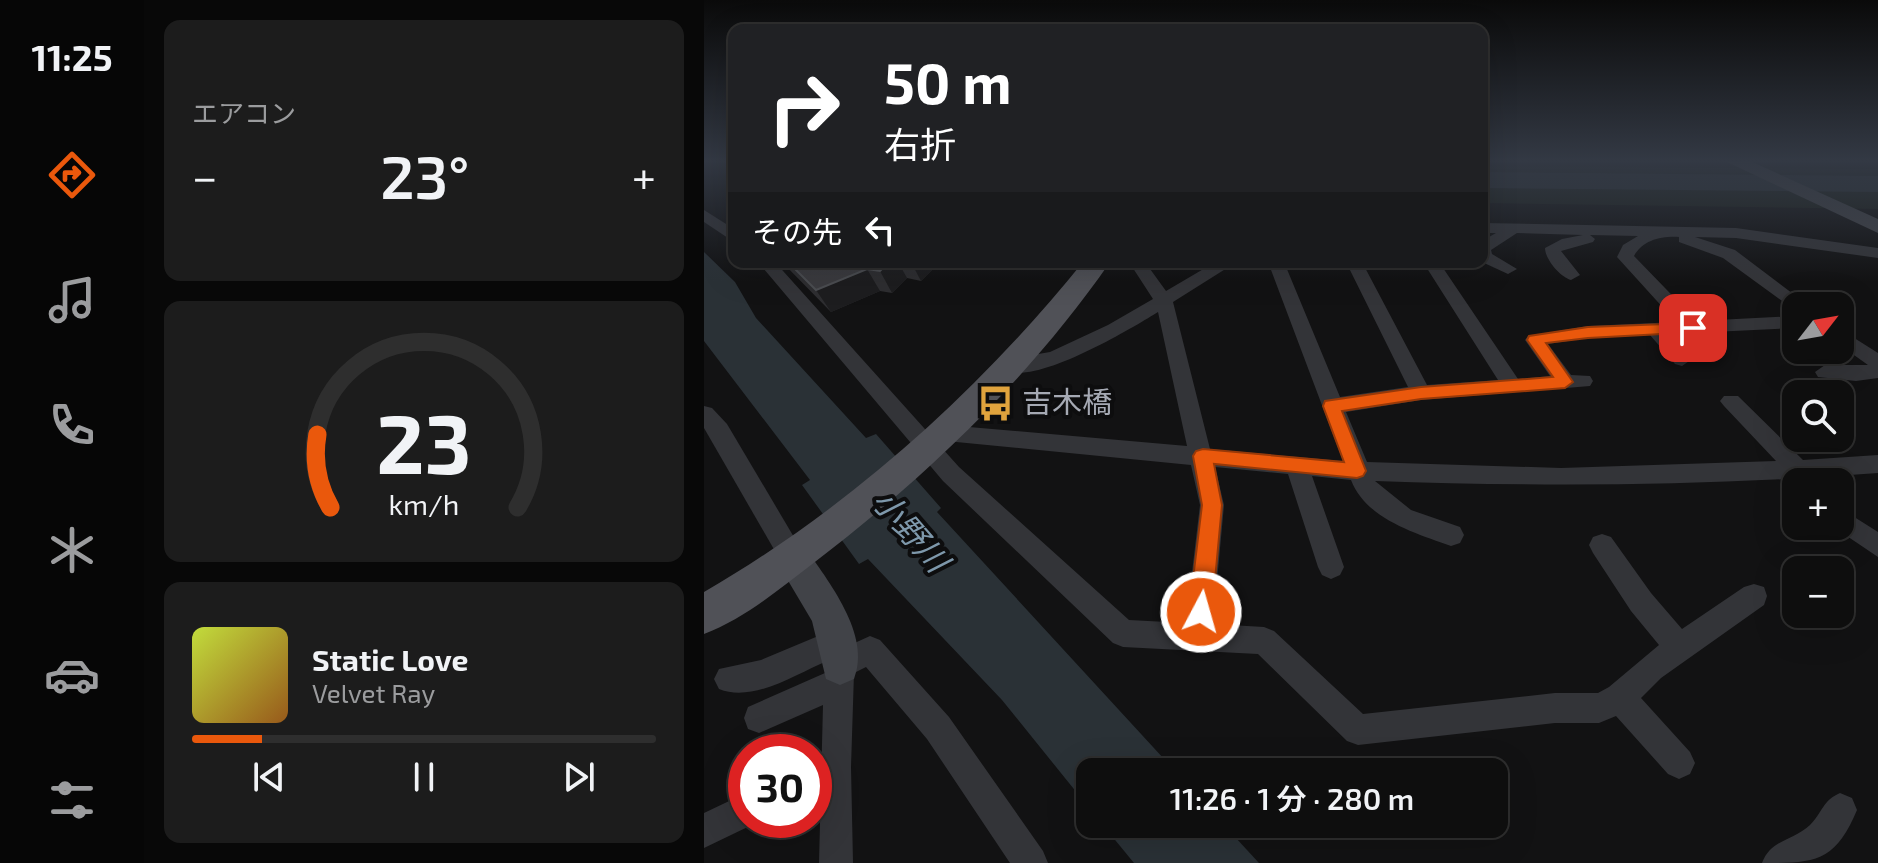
<!DOCTYPE html>
<html lang="ja">
<meta charset="utf-8">
<style>
body{margin:0;font-family:"Exo 2","Noto Sans JP",sans-serif;background:#1c1c1c;color:#f1f3f6;height:100vh;display:flex;flex-direction:column;font-size:30px;white-space:nowrap}
*{box-sizing:border-box;margin:0}
p{font-size:26px;color:#9b9c9e}
.icon{flex:none;width:44px;height:44px;fill:none;stroke:currentColor;stroke-width:2;stroke-linecap:round;stroke-linejoin:round}
.map{position:relative;flex:1;overflow:hidden}
.side{display:flex;flex-direction:column;gap:20px;padding:20px;background:#080808;width:560px}
.side>*{flex:none}
.guide{position:absolute;left:24px;top:24px;width:760px;height:244px;border-radius:16px;box-shadow:0 8px 32px #0002,0 0 0 2px #2e2e2e;background:#202124;color:#fff;overflow:hidden}
.needle{width:52px;rotate:59deg}
.tools{position:absolute;left:1078px;top:292px;display:grid;gap:16px}
.tools a{display:grid;place-items:center;width:72px;height:72px;border-radius:16px;background:#0e0e0e;box-shadow:0 8px 32px #0002,0 0 0 2px #2e2e2e;font-size:40px}
.speed{position:absolute;left:24px;top:734px;display:flex;gap:16px;font-size:40px;font-weight:700;text-align:center}
.speed>*{display:grid;place-content:center;width:104px;height:104px;border-radius:50%;background:#0e0e0e;box-shadow:0 8px 32px #0002,0 0 0 2px #2e2e2e;line-height:1}
.speed .limit{border:12px solid #d22;background:#fff;color:#111}
.pin{position:absolute;display:grid;place-items:center;width:68px;height:68px;color:#fff;margin:-34px;border-radius:16px;box-shadow:0 4px 12px #0006}
.me{position:absolute;width:88px;margin:-44px;rotate:6deg;stroke-linejoin:round;filter:drop-shadow(0 0 6px #0008)}
.turn{display:flex;align-items:center;gap:28px;height:168px;padding:0 24px;font-size:36px}
.turn .icon{width:104px;height:104px;stroke-width:2.5}
.turn b{display:block;font-size:56px;line-height:68px}
.then{display:flex;align-items:center;height:76px;padding:0 24px;background:#0003;gap:16px;font-size:30px}
.big{font-size:60px;font-weight:600;line-height:1.1}
.side .tile{flex:1;display:flex;flex-direction:column;justify-content:center;gap:12px;min-width:0;padding:0 28px;border-radius:16px;background:#1c1c1c}
.side .dial{align-items:center;gap:0}
.dial svg{height:208px;overflow:visible;fill:none;stroke:#2e2e2e;stroke-width:7;stroke-linecap:round;text-anchor:middle}
.dial text{fill:#f1f3f6;stroke:none}
.song{display:flex;align-items:center;gap:24px}
.cover{width:96px;height:96px;border-radius:12px;background:linear-gradient(135deg,hsl(70 70% 55%),hsl(30 70% 35%))}
.played{height:8px;border-radius:4px;background:linear-gradient(90deg,#ea580c 15%,#2e2e2e 15%)}
.keys{display:flex;justify-content:space-around;direction:ltr}
.heat{display:flex;justify-content:space-between;align-items:center;font-size:44px;direction:ltr}
.trip{position:absolute;left:372px;top:758px;width:432px;height:80px;border-radius:16px;background:#0e0e0e;box-shadow:0 8px 32px #0002,0 0 0 2px #2e2e2e;font-weight:600;line-height:80px;text-align:center}
main{display:flex;flex:1;min-height:0}
.tab-bar{display:flex;flex-direction:column;width:144px;justify-content:space-around;align-items:center;background:#060606;color:#9b9c9e}
.tab-bar .icon{width:56px;height:56px}
.tab-bar .active{color:#ea580c}
.tab-bar b{font-size:36px;color:#f1f3f6}
.map>svg:first-child{display:block}
.green{fill:#191e19}
.water{fill:#2a3136}
.lines{fill:none;stroke-linecap:round;stroke-linejoin:round}
.river{fill:#2a3136;fill-rule:evenodd}
.street{fill:#333438;fill-rule:evenodd}
.secondary{fill:#414348;fill-rule:evenodd}
.primary{fill:#505157;fill-rule:evenodd}
.wall{fill:#2e2e31}
.shaded-wall{fill:#1d1d1f}
.building{fill:#3b3b3f;stroke:#4b4d51;stroke-width:2}
.route{fill:#ea580c;stroke:#983908;stroke-width:2}
.labels{text-anchor:middle;stroke-width:8;stroke-linejoin:round;paint-order:stroke}
.poi-label{font-size:30px;fill:#a5a9b3;stroke:#0d0d0e;text-anchor:start}
.water-label{font-size:32px;font-style:italic;fill:#7e98ab;stroke:#0d0d0e}
</style>
<main>
<nav class="tab-bar">
<b>11:25</b>
<svg class="icon active" aria-label="directions" viewBox="0 0 24 24"><path d="M12 3l9 9-9 9-9-9zM9 14v-3h6M13 9l2 2-2 2"/></svg>
<svg class="icon" aria-label="music" viewBox="0 0 24 24"><path d="M9 18V5l10-2v13"/><circle cx="6" cy="18" r="3"/><circle cx="16" cy="16" r="3"/></svg>
<svg class="icon" aria-label="phone" viewBox="0 0 24 24"><path d="M5 4h4l2 5-3 2q2 4 5 5l2-3 5 2v4C11 20 4 13 5 4z"/></svg>
<svg class="icon" aria-label="climate" viewBox="0 0 24 24"><path d="M12 3v18M4 7l16 10M4 17L20 7"/></svg>
<svg class="icon" aria-label="car" viewBox="0 0 24 24"><path d="M5 17H2v-5l4-1 3-4h7l3 4 3 1v5h-3M9 17h6M6 11h13"/><circle cx="7" cy="17" r="2"/><circle cx="17" cy="17" r="2"/></svg>
<svg class="icon" aria-label="filters" viewBox="0 0 24 24"><path d="M4 7h16M4 17h16"/><circle cx="9" cy="7" r="2"/><circle cx="15" cy="17" r="2"/></svg>
</nav>
<section class="side">
<div class="tile"><p>エアコン</p>
<div class="heat"><a>−</a><b class="big">23°</b><a>+</a></div>
</div>
<div class="tile dial"><svg viewBox="0 0 100 80">
<path d="M14 69A42 42 0 1 1 86 69"/>
<path d="M14 69A42 42 0 0 1 9 41" stroke="#ea580c"/>
<text x="50" y="56" font-size="32" font-weight="700">23</text>
<text x="50" y="72" font-size="11">km/h</text>
</svg></div>
<div class="tile">
<div class="song"><i class="cover"></i><div><b>Static Love</b><p>Velvet Ray</p></div></div>
<div class="played"></div>
<div class="keys"><svg class="icon" aria-label="previous" viewBox="0 0 24 24"><path d="M18 5L8 12l10 7zM5 5v14"/></svg><svg class="icon" aria-label="pause" viewBox="0 0 24 24"><path d="M8 5v14M16 5v14"/></svg><svg class="icon" aria-label="next" viewBox="0 0 24 24"><path d="M6 5l10 7-10 7zM19 5v14"/></svg></div>
</div>
</section>
<div class="map">
<svg width="1174" height="863" viewBox="0 0 1174 863">
<rect width="100%" height="100%" fill="#121213"/>
<path class="green" d="M778 166 1174 169V209L778 203Z"/>
<g class="water">
<path d="M0 252 31 282 52 318 162 438 172 434 237 508 233 512 472 772H386V809L298 700 164 559 155 564 98 485 106 480 0 341Z"/>
<path d="M398 824H519L555 863H430Z"/>
</g>
<g class="lines">
<path class="river" d="M778 172 1174 176V192L778 188Z"/>
<g class="street">
<path d="M0 210 30 229V242L0 222Z"/>
<path d="M778 223 1032 228 1174 248V258L1032 238 991 237 1031 250 1105 306H1092V311L1019 258 975 242V237C957 236 939 240 930 256L993 321 1092 316V328L967 334 988 359 978 366 971 364 946 335 884 338 844 344 867 375 886 376 889 381 886 386 717 400 642 412 663 462 857 468 1072 461 1020 406 1016 401 1020 396H1034L1099 460 1174 455V473C1007 486 839 487 671 481L707 510 756 527 760 535 756 543 747 546C711 533 662 519 647 480L608 476 640 567 636 575 627 579 618 575 614 567 584 474 511 467 520 505 509 624 560 627 570 631 659 714 851 693H894L905 687 955 645 927 611 889 553 885 545 889 537 898 534 907 537 947 593 978 629 1040 587 1050 584 1060 587 1063 596 1060 605 957 678 937 698 986 752 991 763 986 774 975 779 964 774 912 716 895 723H851L654 745 643 741 554 654 419 647 409 643 239 481 54 262H71L255 467 425 620 482 623 496 505 487 465 242 441 234 439 231 433 234 427 242 425 483 446 454 312C430 327 316 396 295 365L298 360 346 352 404 325 449 299 425 262H441L462 291 508 264 514 263 523 268 469 302 506 449 639 461 564 262H580L636 397 704 387 642 262H658L723 385 794 380 719 262H735L814 379 846 376 821 340 824 336 884 326 972 322 913 257 919 245 934 236 886 235 891 239 889 242 857 251 876 275 867 280C856 277 841 259 841 248L858 239 879 235 813 233 787 250 788 254 813 269 804 274 778 262V241L792 233H778Z"/>
<path d="M1136 329 1174 353V378L1152 381 1114 377 1111 372 1121 365H1164L1136 345Z"/>
<path d="M0 406 8 408 23 424 97 549 101 557 97 565 88 568 79 565 0 428Z"/>
<path d="M1136 508 1174 532V557L1128 526H1136Z"/>
<path d="M131 629 141 633 144 646 166 636 176 640 245 717 339 851 344 863H306L223 739 162 667 150 673 147 767 149 863H115L119 705 55 733 44 729 40 718 44 707 121 673 123 661C92 674 49 703 15 689L10 679 15 669 57 660Z"/>
<path d="M42 793V820L54 822 0 848V813Z"/>
<path d="M1136 793 1148 798 1153 810C1131 863 1110 863 1058 863 1067 839 1089 841 1106 825 1118 813 1119 800 1136 793Z"/>
</g>
<g class="secondary">
<path d="M1021 161H1046L1174 219V233Z"/>
<path d="M88 541 100 546C124 581 168 635 150 679L136 685 122 679 108 621 70 557 76 546Z"/>
</g>
<path class="primary" d="M379 262H406C325 379 220 479 107 565 74 590 40 619 0 634V592C145 508 274 392 379 262Z"/>
</g>
<path class="wall" d="M78 262H236L217 281 203 278 188 293 176 291 127 312Z"/>
<g class="shaded-wall">
<path d="M185 262H194L203 278 188 293 176 271Z"/>
<path d="M207 262H236L217 281Z"/>
<path d="M163 269 176 291 127 312 112 290Z"/>
</g>
<path class="building" d="M84 262H185L176 271 163 269 112 290Z"/>
<linearGradient id="sky" x2="0" y2="1"><stop stop-color="#0a0a0a"/><stop offset="0.57" stop-color="#333944"/><stop offset="1" stop-color="#333944" stop-opacity="0"/></linearGradient>
<rect width="1174" height="282" fill="url(#sky)"/>
<path class="route" d="M989 323 997 328 995 332 884 338 842 343 869 382 861 388 717 399 638 411 662 471 659 476 653 478 510 464 518 505 508 612 505 620 497 623 489 620 485 612 498 505 489 456 492 451 499 449 640 462 619 406 621 401 717 387 849 377 823 340 825 336 884 327Z"/>
<defs>
<symbol id="bus-bare" viewBox="-9 -9 18 18"><path d="M-5-6H5V4H4V6H2V4H-2V6H-4V4H-5ZM-3.5-4V0h7V-4ZM-3.5 1.2v1.5H-2V1.2ZM2 1.2v1.5H3.5V1.2Z" fill="#e0a33d" stroke="#0d0d0e" stroke-width="2.5" paint-order="stroke"/></symbol>
</defs>
<g fill-rule="evenodd">
<use href="#bus-bare" x="266" y="378" width="51" height="51"/>
</g>
<g class="labels">
<g class="poi-label">
<text x="318" y="413">吉木橋</text>
</g>
<g class="water-label">
<text transform="translate(206 531) rotate(49)" y="11">小野川</text>
</g>
</g>
</svg>
<div class="tools">
<a><svg class="needle" viewBox="-14 -14 28 28"><path d="M0-13l5 13h-10z" fill="#e53935"/><path d="M0 13l5-13h-10z" fill="#9b9c9e"/></svg></a>
<a><svg class="icon" aria-label="search" viewBox="0 0 24 24"><circle cx="10" cy="10" r="6"/><path d="M15 15l6 6"/></svg></a>
<a>+</a>
<a>−</a>
</div>
<div class="speed"><div class="limit">30</div></div>
<div class="pin" style="left:989px;top:328px;background:#d93025"><svg class="icon" aria-label="arrive" viewBox="0 0 24 24"><path d="M6 21V4h12l-3 4 3 4H6"/></svg></div>
<svg class="me" style="left:497px;top:612px" viewBox="-20 -20 40 40"><circle r="17" fill="#ea580c" stroke="#fff" stroke-width="3"/><path d="M0-11L8 9 0 5-8 9z" fill="#fff"/></svg>
<div class="trip">11:26 · 1 分 · 280 m</div>
<div class="guide">
<div class="turn"><svg class="icon" aria-label="right" viewBox="0 0 24 24"><path d="M7 20v-9h11M14 6l5 5-5 5"/></svg><div><b>50 m</b>右折</div></div>
<div class="then">その先<svg class="icon" aria-label="left" viewBox="0 0 24 24"><path d="M17 20v-9H6M10 6l-5 5 5 5"/></svg></div>
</div>
</div>
</main>
